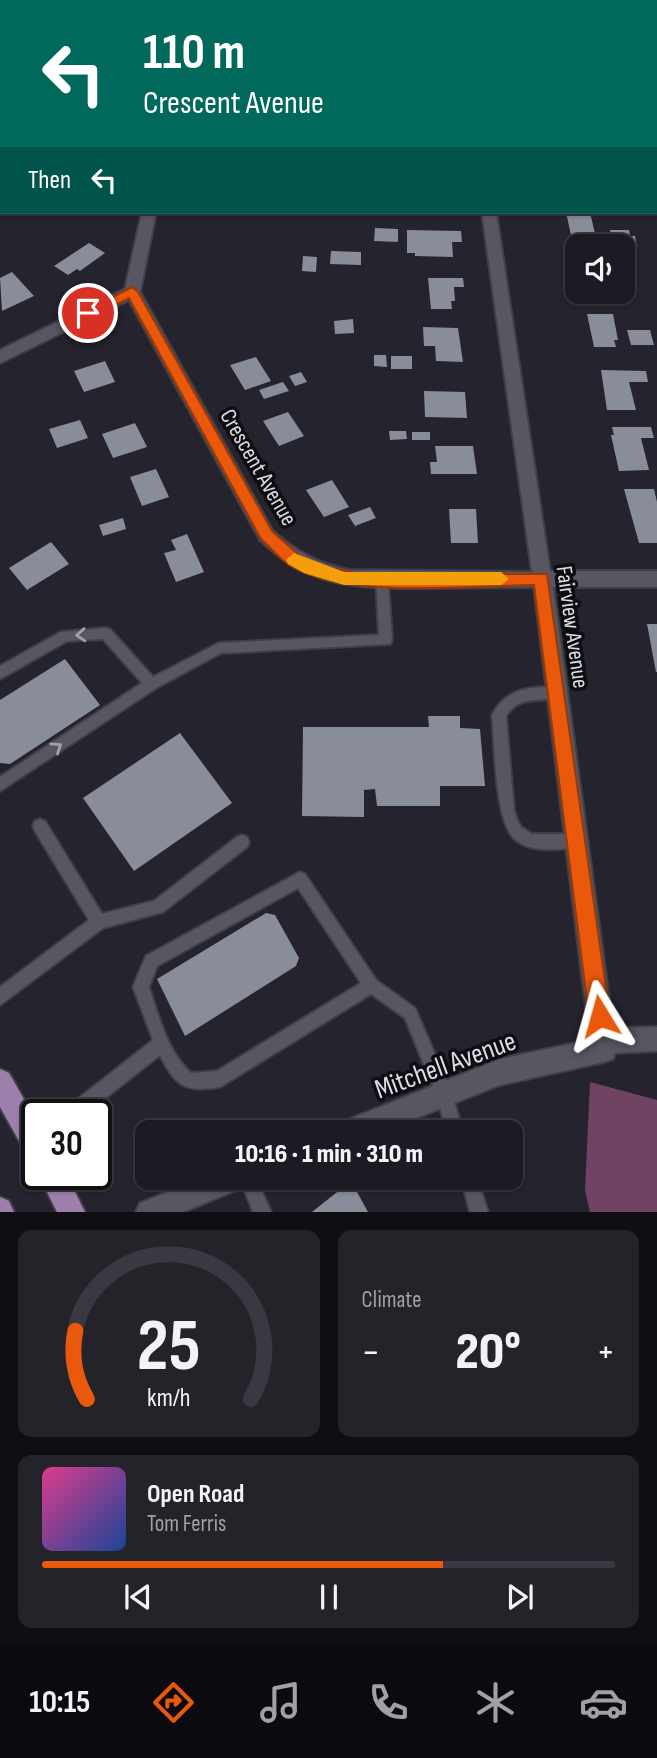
<!DOCTYPE html>
<meta charset="utf-8">
<style>
body{margin:0;font-family:"Sofia Sans Condensed",sans-serif;background:#25232a;color:#f1f3f6;height:100vh;display:flex;flex-direction:column;font-size:26px;white-space:nowrap}
*{box-sizing:border-box;margin:0}
p{font-size:23px;color:#a0a1a5}
.icon{flex:none;width:38px;height:38px;fill:none;stroke:currentColor;stroke-width:2;stroke-linecap:round;stroke-linejoin:round}
.map{position:relative;height:1212px;overflow:hidden}
.panel{display:flex;flex-direction:column;gap:18px;padding:18px;background:#0f0e13;flex:1}
.panel>*{flex:none}
.top-card{position:absolute;left:0px;top:0px;width:658px;height:214px;box-shadow:0 2px 5px #0004,0 0 0 2px #3a3840;background:#00695c;color:#fff;overflow:hidden}
.fabs{position:absolute;left:565px;top:234px;display:grid;gap:14px}
.fabs a{display:grid;place-items:center;width:70px;height:70px;border-radius:14px;background:#1c1a22;box-shadow:0 2px 5px #0004,0 0 0 2px #3a3840;font-size:35px}
.speed{position:absolute;left:21px;top:1099px;display:flex;gap:14px;font-size:35px;font-weight:700;text-align:center}
.speed>*{display:grid;place-content:center;width:91px;height:91px;border-radius:50%;background:#1c1a22;box-shadow:0 2px 5px #0004,0 0 0 2px #3a3840;line-height:1}
.speed .limit{border:4px solid #111;border-radius:10px;background:#fff;color:#111}
.pin{position:absolute;display:grid;place-items:center;width:60px;height:60px;color:#fff;margin:-30px;border:4px solid #fff;border-radius:50%;box-shadow:0 2px 7px #0007}
.me{position:absolute;width:77px;margin:-38px;rotate:352deg;stroke-linejoin:round;filter:drop-shadow(0 0 5px #0008)}
.turn{display:flex;align-items:center;gap:24px;height:147px;padding:0 28px;font-size:32px}
.turn .icon{width:91px;height:91px;stroke-width:2.5}
.turn b{display:block;font-size:49px;line-height:60px}
.then{display:flex;align-items:center;height:66px;padding:0 28px;background:#0003;gap:14px;font-size:26px}
.big{font-size:52px;font-weight:800;line-height:1.1}
.panel .widget{flex:1;display:flex;flex-direction:column;justify-content:center;gap:10px;min-width:0;padding:0 24px;border-radius:14px;background:#25232a}
.panel .dial{align-items:center;gap:0}
.dial svg{height:182px;overflow:visible;fill:none;stroke:#3a3840;stroke-width:7;stroke-linecap:round;text-anchor:middle}
.dial text{fill:#f1f3f6;stroke:none}
.song{display:flex;align-items:center;gap:21px}
.cover{width:84px;height:84px;border-radius:10px;background:linear-gradient(135deg,hsl(330 70% 55%),hsl(220 70% 35%))}
.played{height:7px;border-radius:4px;background:linear-gradient(90deg,#ea580c 70%,#3a3840 70%)}
.keys{display:flex;justify-content:space-around;direction:ltr}
.heat{display:flex;justify-content:space-between;align-items:center;font-size:38px;direction:ltr}
.panel .tiles{flex:1;display:grid;gap:18px;grid-template-columns:1fr 1fr}
.widget:last-child{grid-column:span 2}
.trip{position:absolute;left:135px;top:1120px;width:388px;height:70px;border-radius:14px;background:#1c1a22;box-shadow:0 2px 5px #0004,0 0 0 2px #3a3840;font-weight:800;line-height:70px;text-align:center}
.tabs{display:flex;height:112px;justify-content:space-around;align-items:center;background:#0b0a0e;color:#a0a1a5}
.tabs .icon{width:49px;height:49px}
.tabs .on{color:#ea580c}
.tabs b{font-size:32px;color:#f1f3f6}
.map>svg:first-child{display:block}
.forest{fill:#6f4361}
.building{fill:#898d99}
.lines{fill:none;stroke-linecap:round;stroke-linejoin:round}
.service-casing{stroke:#403e46;stroke-width:4}
.minor-casing{stroke:#403e46;stroke-width:4}
.primary-casing{stroke:#403e46;stroke-width:4}
.service{fill:#595662;fill-rule:evenodd}
.minor{fill:#595662;fill-rule:evenodd}
.primary{fill:#9e7fac;fill-rule:evenodd}
.oneway{stroke:#a2a0a9}
.route{fill:#ea580c;stroke:#983908;stroke-width:2}
.slow{fill:#f59e0b}
.labels{text-anchor:middle;stroke-width:7;stroke-linejoin:round;paint-order:stroke}
.street-label{font-size:23px;fill:#dedce3;stroke:#0e0d12}
.near-street-label{font-size:28px;fill:#dedce3;stroke:#0e0d12}
</style>
<div class="map">
<svg width="657" height="1212" viewBox="0 0 657 1212">
<rect width="100%" height="100%" fill="#25232d"/>
<path class="forest" d="M590 1082 657 1100V1212H590L585 1190Z"/>
<g class="building">
<path d="M566 212H590L595 234H591L592 240H572Z"/>
<path d="M375 228 398 229V242L374 241Z"/>
<path d="M407 230 461 231 462 242H452L453 257 415 256V253H407Z"/>
<path d="M610 230H629L630 236H635L637 247H613Z"/>
<path d="M89 243 105 253 80 271 77 269 68 275 54 266Z"/>
<path d="M331 251 361 252V265L330 264Z"/>
<path d="M303 256 317 257 316 272 302 271Z"/>
<path d="M12 272 34 296 2 311 0 278Z"/>
<path d="M428 278H463L464 287H454L455 301H451L452 309H431Z"/>
<path d="M587 314H613L618 340H614L616 347H594Z"/>
<path d="M353 319 354 333 335 334 334 321Z"/>
<path d="M423 327 458 328 463 362 436 361 435 346H424Z"/>
<path d="M627 330H650L654 345H631Z"/>
<path d="M374 355H386L387 367 374 366Z"/>
<rect x="391" y="356" width="21" height="13"/>
<path d="M256 357 271 381 245 390 230 365Z"/>
<path d="M105 361 115 382 84 392 74 371Z"/>
<path d="M601 370 646 371 648 382H629L636 410H607Z"/>
<path d="M301 372 307 382 295 386 289 376Z"/>
<path d="M283 382 289 391 264 399 259 390Z"/>
<path d="M424 391 465 392 467 418 425 417Z"/>
<path d="M288 412 304 436 279 446 263 421Z"/>
<path d="M80 420 88 438 57 448 49 429Z"/>
<path d="M135 423 147 447 113 458 102 434Z"/>
<path d="M612 427H651L654 438H641L649 470 619 471 611 435H614Z"/>
<path d="M389 431H406L407 439 390 440Z"/>
<rect x="412" y="432" width="18" height="8"/>
<path d="M435 446H473L477 474H431L430 462H437Z"/>
<path d="M156 469 169 497 142 506 130 477Z"/>
<path d="M332 480 349 507 324 517 306 490Z"/>
<path d="M624 489H654L657 502V543H639Z"/>
<path d="M370 507 376 518 355 526 348 515Z"/>
<path d="M449 509H476L478 543H451Z"/>
<path d="M123 518 126 529 103 536 99 525Z"/>
<path d="M187 534 204 572 176 582 164 553 176 550 171 540Z"/>
<path d="M51 542 69 564 27 590 9 568Z"/>
<path d="M647 624H657V672H656Z"/>
<path d="M65 659 100 705 10 764 0 763V700Z"/>
<path d="M428 716H460V728L480 729 485 786H440V806H377L375 789 364 790V817L302 816 303 727H429Z"/>
<path d="M180 733 232 803 134 871 83 798Z"/>
<path d="M266 913 275 915 299 958 296 966 185 1036 157 979Z"/>
<path d="M351 1181 368 1212H312Z"/>
</g>
<g class="lines">
<defs>
<g id="service">
<path d="M382 575 386 576 388 580 392 640 390 644 221 653 156 688 0 791V777L142 683 103 639 67 641 0 679V666L61 632 106 628 110 629 153 677 219 643 379 635 376 580 378 576Z"/>
<path d="M548 687 562 689 563 693 562 697C540 703 520 694 506 716L514 810 517 820 521 827 532 834H576L581 836 583 841 581 846 576 848C557 849 534 853 517 841 494 826 495 743 492 715 504 692 524 687 548 687Z"/>
<path d="M40 819 45 821 102 914 154 901 237 837 242 835 247 837 249 842 247 847 163 912 103 928 0 1005V987L89 920 35 831 33 826 35 821Z"/>
<path d="M300 872 305 874 376 980 415 1008 452 1094 463 1132H447L436 1094 405 1018 371 994 220 1087C185 1093 175 1086 160 1055L84 1115H63L65 1109 153 1040 133 987 146 956ZM298 888 361 983 217 1071 191 1073C168 1053 158 1015 149 987L157 966Z"/>
<path d="M240 1178H256L271 1212H253Z"/>
<path d="M461 1178H477L488 1212H470Z"/>
</g>
<g id="minor">
<rect x="198" y="0" width="12" height="2"/>
<rect x="360" y="0" width="12" height="2"/>
<rect x="656" y="5" width="1" height="8"/>
<rect x="0" y="126" width="2" height="8"/>
<rect x="656" y="143" width="1" height="8"/>
<path d="M142 212H156L140 292 272 530C295 551 318 564 349 570L532 572 482 212H496L550 571H657V587H553L613 1028 657 1027V1051L615 1053 613 1059 604 1062 500 1085 381 1132H336L340 1123 500 1059 590 1040 534 587C498 587 461 588 425 588 359 588 311 589 260 540L129 300 0 363V350L125 289Z"/>
<path d="M202 1178H248L244 1187 183 1212H136L140 1203Z"/>
</g>
<g id="primary">
<path d="M0 1069 9 1073 37 1122V1161L28 1157 0 1107Z"/>
<path d="M38 1174H66L85 1212H57Z"/>
<path d="M0 1197 9 1201 14 1212H0Z"/>
</g>
</defs>
<use href="#service" class="service-casing"/>
<use href="#minor" class="minor-casing"/>
<use href="#primary" class="primary-casing"/>
<use href="#service" class="service"/>
<use href="#minor" class="minor"/>
<use href="#primary" class="primary"/>
</g>
<defs><path id="oneway-chevron" d="M-2-3.5L2.5 0L-2 3.5" fill="none" stroke-width="1.6" stroke-linecap="round" stroke-linejoin="round" transform="scale(1.75)"/></defs>
<g class="oneway">
<use href="#oneway-chevron" transform="translate(81 635) rotate(176)"/>
<use href="#oneway-chevron" transform="translate(57 747) rotate(-34)"/>
</g>
<path class="route" d="M132 287 138 292 272 531 300 556 329 568 363 574H547L610 1016 607 1023 600 1026 592 1023 589 1016 534 585C470 586 342 599 289 565 279 558 270 547 261 539L129 298 93 317H83L82 313Z"/>
<path class="slow" d="M294 553 344 572H501L509 579 501 585H344L304 573 288 564 286 560Z"/>
<g class="labels">
<g class="street-label">
<text transform="translate(259 467) rotate(60)" y="8">Crescent Avenue</text>
<text transform="translate(573 627) rotate(82)" y="8">Fairview Avenue</text>
</g>
<g class="near-street-label">
<text transform="translate(445 1064) rotate(-20)" y="10">Mitchell Avenue</text>
</g>
</g>
</svg>
<div class="fabs">
<a><svg class="icon" aria-label="sound" viewBox="0 0 24 24"><path d="M4 9h4l5-4v14l-5-4H4zM17 9q2 3 0 6"/></svg></a>
</div>
<div class="speed"><div class="limit">30</div></div>
<div class="pin" style="left:88px;top:313px;background:#d93025"><svg class="icon" aria-label="arrive" viewBox="0 0 24 24"><path d="M6 21V4h12l-3 4 3 4H6"/></svg></div>
<svg class="me" style="left:600px;top:1016px" viewBox="-20 -20 40 40"><path d="M0-17L14 15 0 8-14 15z" fill="#ea580c" stroke="#fff" stroke-width="4"/></svg>
<div class="trip">10:16 · 1 min · 310 m</div>
<div class="top-card">
<div class="turn"><svg class="icon" aria-label="left" viewBox="0 0 24 24"><path d="M17 20v-9H6M10 6l-5 5 5 5"/></svg><div><b>110 m</b>Crescent Avenue</div></div>
<div class="then">Then<svg class="icon" aria-label="left" viewBox="0 0 24 24"><path d="M17 20v-9H6M10 6l-5 5 5 5"/></svg></div>
</div>
</div>
<section class="panel">
<div class="tiles">
<div class="widget dial"><svg viewBox="0 0 100 80">
<path d="M14 69A42 42 0 1 1 86 69"/>
<path d="M14 69A42 42 0 0 1 9 39" stroke="#ea580c"/>
<text x="50" y="56" font-size="32" font-weight="700">25</text>
<text x="50" y="72" font-size="11">km/h</text>
</svg></div>
<div class="widget"><p>Climate</p>
<div class="heat"><a>−</a><b class="big">20°</b><a>+</a></div>
</div>
<div class="widget">
<div class="song"><i class="cover"></i><div><b>Open Road</b><p>Tom Ferris</p></div></div>
<div class="played"></div>
<div class="keys"><svg class="icon" aria-label="previous" viewBox="0 0 24 24"><path d="M18 5L8 12l10 7zM5 5v14"/></svg><svg class="icon" aria-label="pause" viewBox="0 0 24 24"><path d="M8 5v14M16 5v14"/></svg><svg class="icon" aria-label="next" viewBox="0 0 24 24"><path d="M6 5l10 7-10 7zM19 5v14"/></svg></div>
</div>
</div>
</section>
<nav class="tabs">
<b>10:15</b>
<svg class="icon on" aria-label="directions" viewBox="0 0 24 24"><path d="M12 3l9 9-9 9-9-9zM9 14v-3h6M13 9l2 2-2 2"/></svg>
<svg class="icon" aria-label="music" viewBox="0 0 24 24"><path d="M9 18V5l10-2v13"/><circle cx="6" cy="18" r="3"/><circle cx="16" cy="16" r="3"/></svg>
<svg class="icon" aria-label="phone" viewBox="0 0 24 24"><path d="M5 4h4l2 5-3 2q2 4 5 5l2-3 5 2v4C11 20 4 13 5 4z"/></svg>
<svg class="icon" aria-label="climate" viewBox="0 0 24 24"><path d="M12 3v18M4 7l16 10M4 17L20 7"/></svg>
<svg class="icon" aria-label="car" viewBox="0 0 24 24"><path d="M5 17H2v-5l4-1 3-4h7l3 4 3 1v5h-3M9 17h6M6 11h13"/><circle cx="7" cy="17" r="2"/><circle cx="17" cy="17" r="2"/></svg>
</nav>
